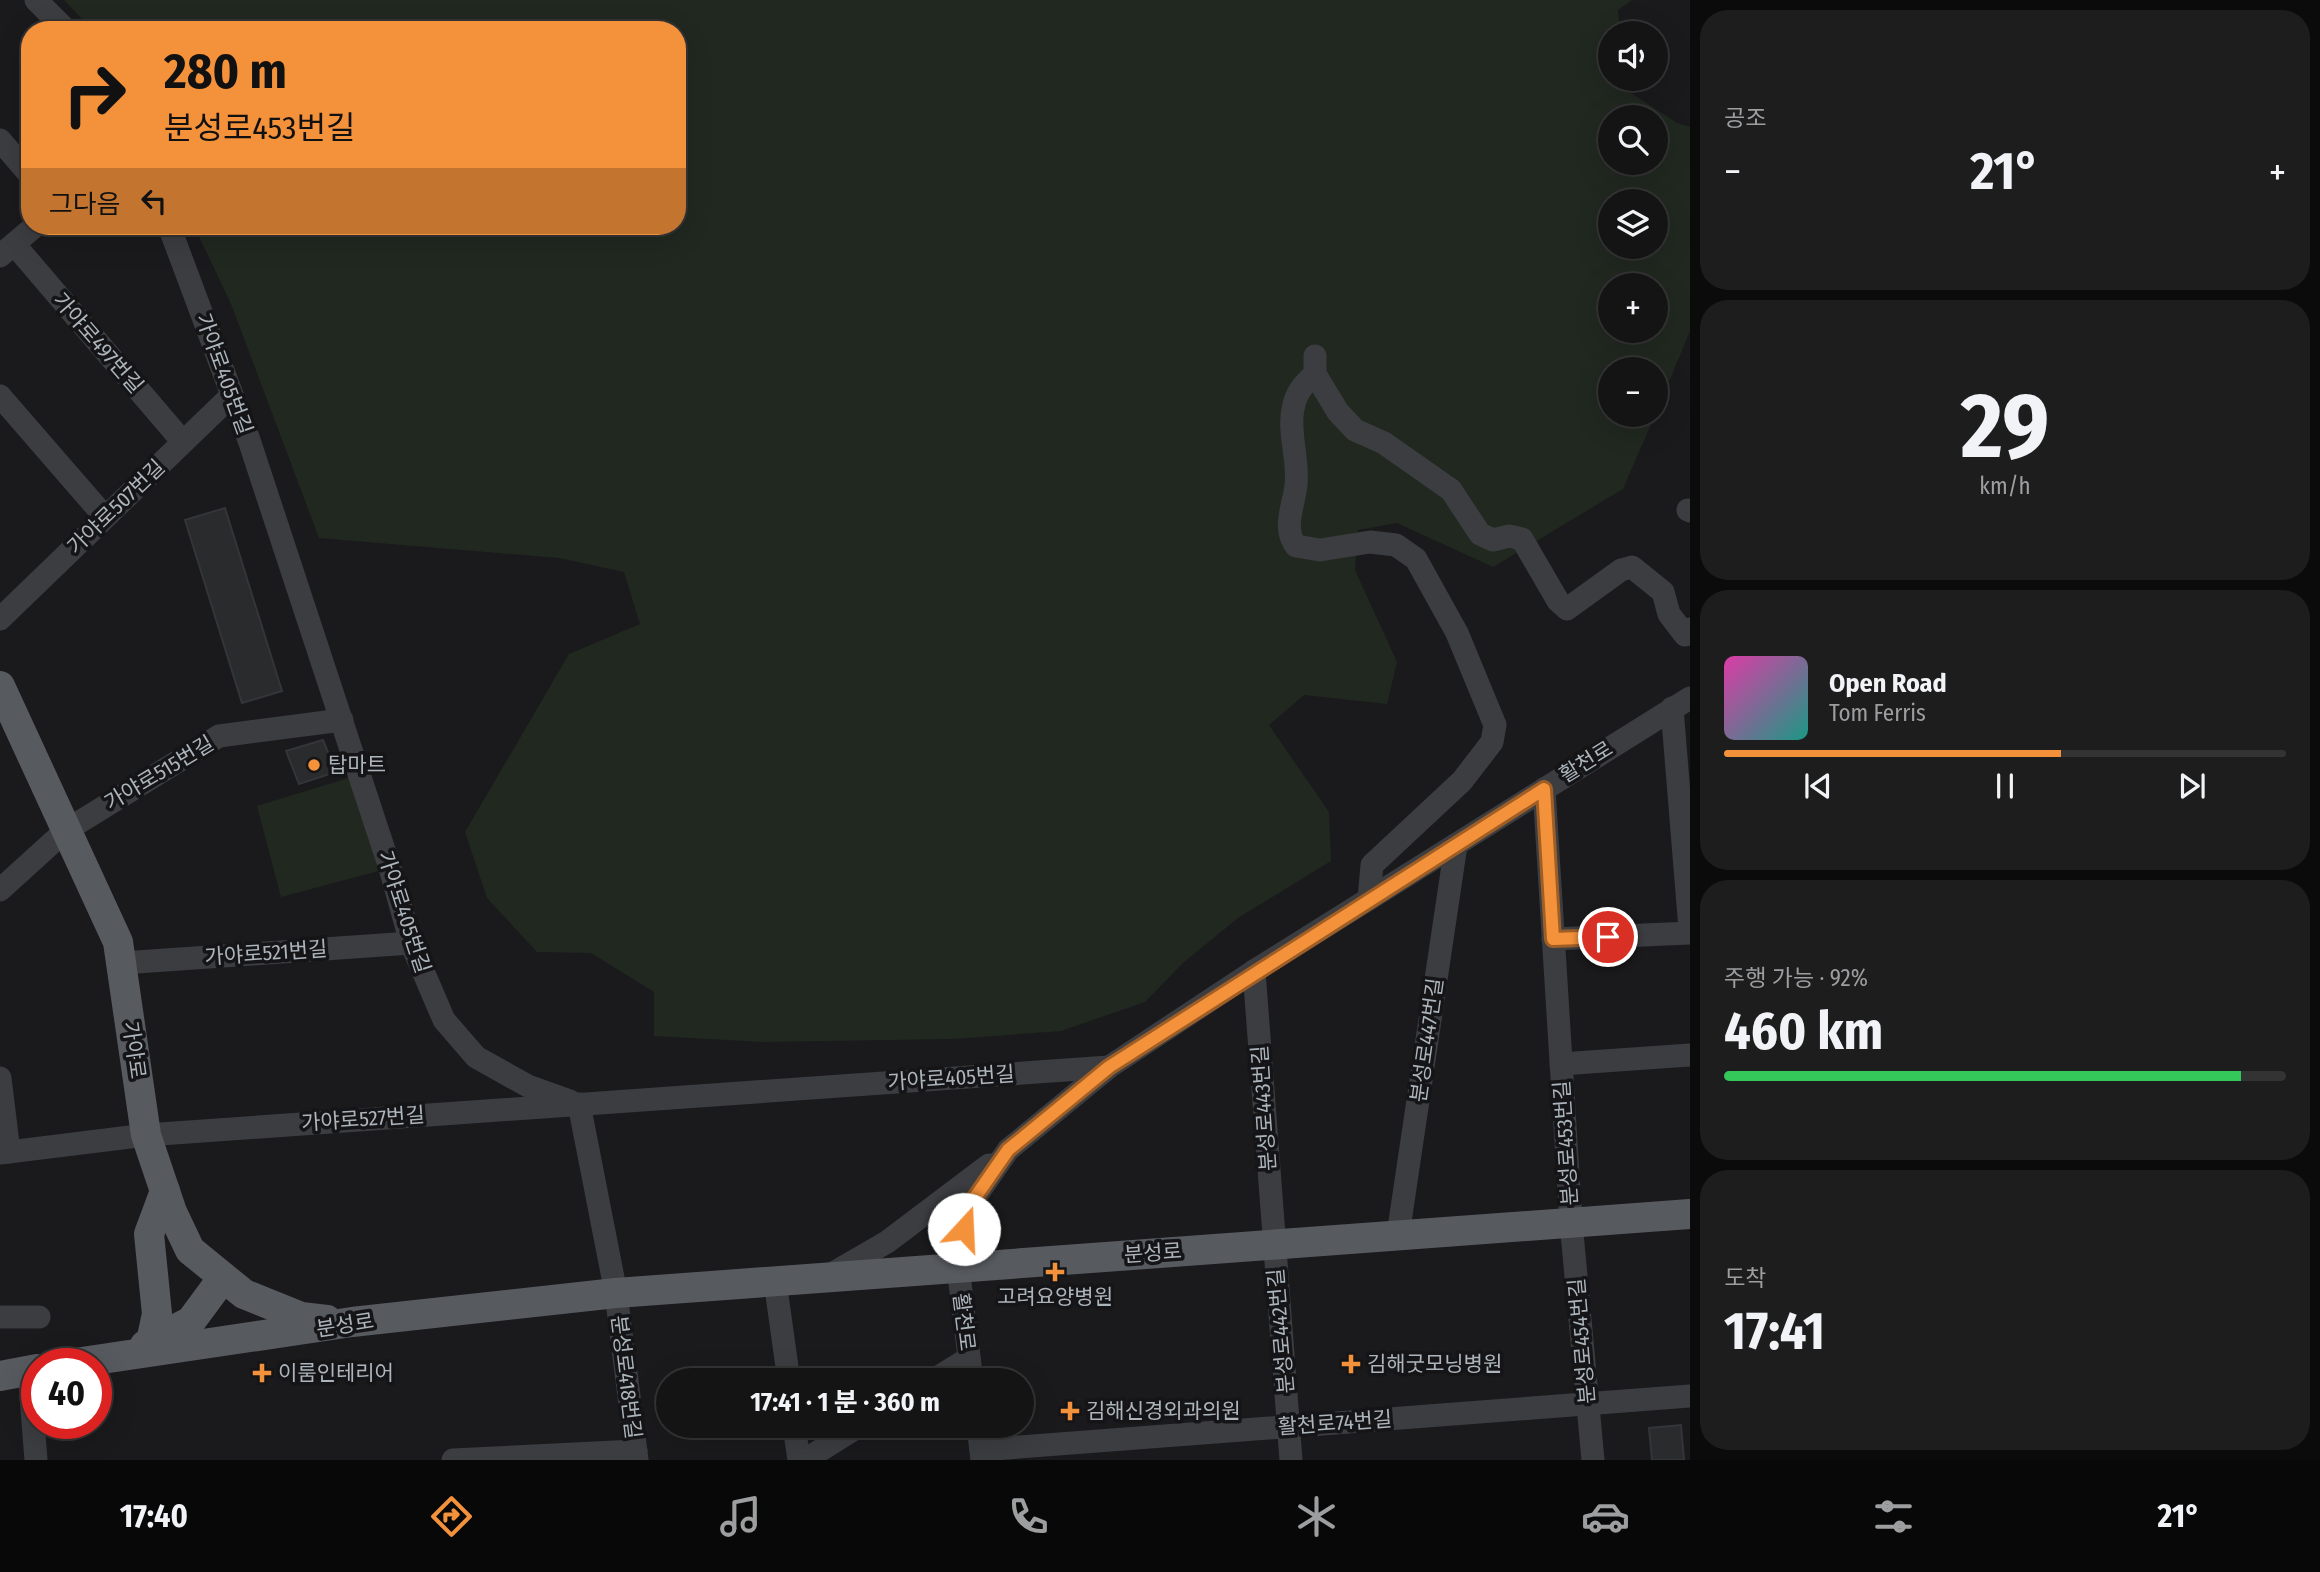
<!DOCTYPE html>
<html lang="ko">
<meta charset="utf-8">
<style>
body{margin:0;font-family:"Fira Sans Condensed","Noto Sans KR",sans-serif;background:#1d1d1e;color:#f1f3f6;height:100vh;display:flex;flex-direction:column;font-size:26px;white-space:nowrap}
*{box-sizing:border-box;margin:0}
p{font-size:23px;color:#9d9ea0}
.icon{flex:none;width:38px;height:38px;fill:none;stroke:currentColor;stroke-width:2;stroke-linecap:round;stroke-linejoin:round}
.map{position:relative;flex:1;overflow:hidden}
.details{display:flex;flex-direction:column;gap:10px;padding:10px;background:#0b0b0c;width:630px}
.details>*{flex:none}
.guide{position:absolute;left:21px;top:21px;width:665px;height:214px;border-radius:28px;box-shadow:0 7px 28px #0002,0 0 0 2px #333334;background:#f4913b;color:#111;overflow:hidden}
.buttons{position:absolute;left:1598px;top:21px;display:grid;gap:14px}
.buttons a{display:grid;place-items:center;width:70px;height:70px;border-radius:50%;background:#141415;box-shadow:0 7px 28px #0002,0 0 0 2px #333334;font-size:35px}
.speed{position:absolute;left:21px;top:1348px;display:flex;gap:14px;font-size:35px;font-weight:700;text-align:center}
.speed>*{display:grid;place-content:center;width:91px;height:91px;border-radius:50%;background:#141415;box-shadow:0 7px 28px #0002,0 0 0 2px #333334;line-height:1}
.speed .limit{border:10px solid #d22;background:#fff;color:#111}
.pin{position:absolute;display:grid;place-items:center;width:60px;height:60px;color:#fff;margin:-30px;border:4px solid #fff;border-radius:50%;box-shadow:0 2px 7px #0007}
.me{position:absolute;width:77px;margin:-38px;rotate:20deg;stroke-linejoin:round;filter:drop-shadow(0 0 5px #0008)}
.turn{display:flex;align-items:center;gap:24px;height:147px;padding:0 28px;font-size:32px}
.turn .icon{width:91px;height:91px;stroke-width:2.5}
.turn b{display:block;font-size:49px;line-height:60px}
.then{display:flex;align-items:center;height:66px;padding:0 28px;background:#0003;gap:14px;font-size:26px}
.big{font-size:52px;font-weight:700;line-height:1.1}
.details .card{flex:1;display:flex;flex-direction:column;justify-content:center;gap:10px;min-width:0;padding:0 24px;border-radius:28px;background:#1d1d1e}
.details .dial{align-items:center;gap:0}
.dial b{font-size:91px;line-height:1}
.song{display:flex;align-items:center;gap:21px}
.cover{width:84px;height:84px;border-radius:10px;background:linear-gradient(135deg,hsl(320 70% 55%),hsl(170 70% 35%))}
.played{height:7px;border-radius:4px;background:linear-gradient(90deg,#f4913b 60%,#333334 60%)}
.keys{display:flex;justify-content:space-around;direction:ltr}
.heat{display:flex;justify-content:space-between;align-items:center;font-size:38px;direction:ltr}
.charge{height:10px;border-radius:5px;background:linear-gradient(90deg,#34c759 92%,#333334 0)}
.trip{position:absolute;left:656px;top:1368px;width:378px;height:70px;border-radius:35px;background:#141415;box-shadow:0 7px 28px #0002,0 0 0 2px #333334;font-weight:700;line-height:70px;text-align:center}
.menu{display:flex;height:112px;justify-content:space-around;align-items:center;background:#080808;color:#9d9ea0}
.menu .icon{width:49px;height:49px}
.menu .current{color:#f4913b}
.menu b{font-size:32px;color:#f1f3f6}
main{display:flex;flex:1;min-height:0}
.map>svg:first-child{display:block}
.green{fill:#202820;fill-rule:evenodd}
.building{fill:#2a2b2d;stroke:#343538;stroke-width:2}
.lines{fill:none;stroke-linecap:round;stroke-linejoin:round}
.minor{stroke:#3b3d41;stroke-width:23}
.major{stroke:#575b60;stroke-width:30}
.route-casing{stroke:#9f5e26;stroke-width:18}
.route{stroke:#f4913b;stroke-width:12}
.poi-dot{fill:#f4913b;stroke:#151517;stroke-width:2.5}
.labels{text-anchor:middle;stroke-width:7;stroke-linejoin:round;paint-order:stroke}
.street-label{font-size:21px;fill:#acb4bc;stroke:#151517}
.poi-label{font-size:21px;fill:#acb4bc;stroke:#151517;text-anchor:start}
</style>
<main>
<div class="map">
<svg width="1690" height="1460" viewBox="0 0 1690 1460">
<rect width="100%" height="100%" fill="#1a1a1c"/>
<g class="green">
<path d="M64 0H1632L1618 10 1620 33H1610V79H1623V88L1677 123 1690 127V331L1656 413V369H1610V415H1655L1623 489 1493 567 1397 523 1358 530 1355 570 1397 662 1387 704 1304 695 1269 725 1329 812 1331 861 1238 918 1183 963 1145 1002 1061 1031 953 1039 762 1042 654 1036V992L591 953 537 952 487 898 465 832 569 654 640 624 624 572 559 558 319 538 231 304 194 226H677V30H92ZM1610 117H1656V163H1610ZM1610 201H1656V247H1610ZM1610 285H1656V331H1610Z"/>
<path d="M358 775 390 868 281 897 257 806Z"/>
</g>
<g class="building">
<path d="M225 508 282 691 242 703 185 520Z"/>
<path d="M323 740 336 772 299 784 286 751Z"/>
<path d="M1681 1425 1684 1460H1652L1649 1428Z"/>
</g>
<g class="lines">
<g class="minor">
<path d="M36 0 66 30"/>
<path d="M0 140 30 175"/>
<path d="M169 226 249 440 390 868 411 943 444 1020 476 1057 528 1086 570 1101"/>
<path d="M14 244 183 442"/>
<path d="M0 256 35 226"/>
<path d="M1315 356V374L1338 412 1355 430 1384 443 1451 490 1480 534 1493 540 1509 536 1522 539 1558 601 1567 609 1621 570 1632 567 1663 592 1669 614 1685 635 1690 629"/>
<path d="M1315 374C1303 385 1296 392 1293 409 1288 433 1299 460 1296 485 1294 505 1282 528 1296 546L1320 550 1370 542 1396 545 1416 559 1457 633 1495 725 1492 742 1462 781 1372 865 1369 899"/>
<path d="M0 396 105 517"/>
<path d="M1688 510 1690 511"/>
<path d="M0 619 231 396"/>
<path d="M1672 708 1690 929"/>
<path d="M1544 789 1571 1222 1593 1460"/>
<path d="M0 890 65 831 219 736 342 720"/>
<path d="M1553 939 1690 933"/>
<path d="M122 963 411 943"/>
<path d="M1254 971 1291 1460"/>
<path d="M1561 1064 1690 1055"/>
<path d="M0 1078 9 1152"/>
<path d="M579 1104 616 1293 637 1460"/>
<path d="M0 1153 146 1135 1109 1067"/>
<path d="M1398 1235 1456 845"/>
<path d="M830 1275 887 1242 989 1165"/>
<path d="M775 1281 789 1381"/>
<path d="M0 1317H39"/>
<path d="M29 1371 36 1460"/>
<path d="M932 1381 969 1358"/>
<path d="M972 1381 958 1267 967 1209 1008 1150 1109 1067 1254 971 1690 698"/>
<path d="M794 1426 799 1460"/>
<path d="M978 1426 982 1460"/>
<path d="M981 1450 1690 1396"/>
<path d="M453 1460 636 1451"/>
<path d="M805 1460 859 1426"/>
</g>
<g class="major">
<path d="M0 686 118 942 146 1135 172 1212 190 1250 244 1294 301 1317 327 1320"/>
<path d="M151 1342 157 1314 149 1234 165 1191"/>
<path d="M145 1345 191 1321 222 1279"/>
<path d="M75 1363 352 1322 616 1293 1690 1214"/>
<path d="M0 1376 37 1369"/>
</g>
</g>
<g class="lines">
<defs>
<path id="route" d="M964 1229 967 1209 1008 1150 1109 1067 1544 789 1553 939 1608 937"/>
</defs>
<use href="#route" class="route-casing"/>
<use href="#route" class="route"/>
</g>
<g class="poi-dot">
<circle cx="314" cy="765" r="7"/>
<path d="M1051.5 1261.5h7v7h7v7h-7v7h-7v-7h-7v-7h7z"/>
<path d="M1347.5 1353.5h7v7h7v7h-7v7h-7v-7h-7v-7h7z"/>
<path d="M258.5 1362.5h7v7h7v7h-7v7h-7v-7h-7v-7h7z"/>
<path d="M1066.5 1400.5h7v7h7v7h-7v7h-7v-7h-7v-7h7z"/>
</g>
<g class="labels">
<g class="street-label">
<text transform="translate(98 343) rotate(49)" y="7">가야로497번길</text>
<text transform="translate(224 374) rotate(70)" y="7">가야로405번길</text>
<text transform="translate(116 507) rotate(-44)" y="7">가야로507번길</text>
<text transform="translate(1586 762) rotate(-32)" y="7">활천로</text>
<text transform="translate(159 773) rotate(-31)" y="7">가야로515번길</text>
<text transform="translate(404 912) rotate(72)" y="7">가야로405번길</text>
<text transform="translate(266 953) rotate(-4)" y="7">가야로521번길</text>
<text transform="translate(1427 1040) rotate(-82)" y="7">분성로447번길</text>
<text transform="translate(134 1050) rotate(82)" y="7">가야로</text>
<text transform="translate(951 1078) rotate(-4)" y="7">가야로405번길</text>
<text transform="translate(1264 1108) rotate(-94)" y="7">분성로443번길</text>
<text transform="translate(363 1119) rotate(-4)" y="7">가야로527번길</text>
<text transform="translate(1566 1143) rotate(-94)" y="7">분성로453번길</text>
<text transform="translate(1153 1253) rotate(-4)" y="7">분성로</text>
<text transform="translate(964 1322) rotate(83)" y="7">활천로</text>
<text transform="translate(345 1325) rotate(-9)" y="7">분성로</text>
<text transform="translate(1281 1331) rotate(-95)" y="7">분성로442번길</text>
<text transform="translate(1582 1341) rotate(-95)" y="7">분성로454번길</text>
<text transform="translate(626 1377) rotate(83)" y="7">분성로418번길</text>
<text transform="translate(1335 1423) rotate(-4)" y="7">활천로74번길</text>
</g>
<g class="poi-label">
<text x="328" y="772">탑마트</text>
<text x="1055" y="1304" text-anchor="middle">고려요양병원</text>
<text x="1367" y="1371">김해굿모닝병원</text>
<text x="278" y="1380">이룸인테리어</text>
<text x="1086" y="1418">김해신경외과의원</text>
</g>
</g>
</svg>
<div class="buttons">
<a><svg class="icon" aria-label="sound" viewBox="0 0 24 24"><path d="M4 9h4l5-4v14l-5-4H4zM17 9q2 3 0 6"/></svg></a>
<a><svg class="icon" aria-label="search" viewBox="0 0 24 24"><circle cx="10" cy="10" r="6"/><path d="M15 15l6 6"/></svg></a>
<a><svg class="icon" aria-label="layers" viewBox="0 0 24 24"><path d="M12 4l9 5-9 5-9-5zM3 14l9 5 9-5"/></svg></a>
<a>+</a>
<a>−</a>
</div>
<div class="speed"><div class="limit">40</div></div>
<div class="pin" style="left:1608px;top:937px;background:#d93025"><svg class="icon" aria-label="arrive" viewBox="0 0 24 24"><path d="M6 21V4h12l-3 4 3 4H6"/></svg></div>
<svg class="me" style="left:964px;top:1229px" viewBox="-20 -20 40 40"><circle r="19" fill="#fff"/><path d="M0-13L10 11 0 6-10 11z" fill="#f4913b"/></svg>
<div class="trip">17:41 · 1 분 · 360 m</div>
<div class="guide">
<div class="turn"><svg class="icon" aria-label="right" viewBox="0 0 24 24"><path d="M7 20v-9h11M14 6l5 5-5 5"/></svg><div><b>280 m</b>분성로453번길</div></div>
<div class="then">그다음<svg class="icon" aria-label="left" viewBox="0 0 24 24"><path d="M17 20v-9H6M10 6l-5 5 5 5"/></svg></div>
</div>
</div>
<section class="details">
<div class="card"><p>공조</p>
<div class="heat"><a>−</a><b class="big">21°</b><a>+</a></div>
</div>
<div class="card dial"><b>29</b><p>km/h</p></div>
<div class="card">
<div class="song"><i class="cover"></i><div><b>Open Road</b><p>Tom Ferris</p></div></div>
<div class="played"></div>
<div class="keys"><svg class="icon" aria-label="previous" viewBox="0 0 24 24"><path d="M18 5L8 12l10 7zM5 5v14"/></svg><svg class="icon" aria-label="pause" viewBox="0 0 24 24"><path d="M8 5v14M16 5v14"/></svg><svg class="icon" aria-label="next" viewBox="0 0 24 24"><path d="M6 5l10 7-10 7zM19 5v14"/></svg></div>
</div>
<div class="card"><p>주행 가능 · 92%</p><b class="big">460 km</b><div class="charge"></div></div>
<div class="card"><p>도착</p><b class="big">17:41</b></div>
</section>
</main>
<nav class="menu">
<b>17:40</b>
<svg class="icon current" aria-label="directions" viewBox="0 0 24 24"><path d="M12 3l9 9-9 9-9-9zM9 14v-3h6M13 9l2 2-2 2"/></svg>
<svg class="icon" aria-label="music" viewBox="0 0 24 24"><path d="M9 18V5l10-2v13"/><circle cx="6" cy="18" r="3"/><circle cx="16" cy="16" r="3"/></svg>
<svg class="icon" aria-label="phone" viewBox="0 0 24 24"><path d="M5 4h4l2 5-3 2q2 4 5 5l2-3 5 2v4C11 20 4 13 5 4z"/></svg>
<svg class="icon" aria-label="climate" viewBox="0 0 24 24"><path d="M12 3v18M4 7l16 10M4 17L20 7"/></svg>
<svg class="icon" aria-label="car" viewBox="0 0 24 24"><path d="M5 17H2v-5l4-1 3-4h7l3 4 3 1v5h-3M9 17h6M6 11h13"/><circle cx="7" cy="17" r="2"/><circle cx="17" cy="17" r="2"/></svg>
<svg class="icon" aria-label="filters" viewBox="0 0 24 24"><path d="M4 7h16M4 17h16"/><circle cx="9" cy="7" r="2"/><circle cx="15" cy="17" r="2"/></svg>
<b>21°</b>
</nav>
